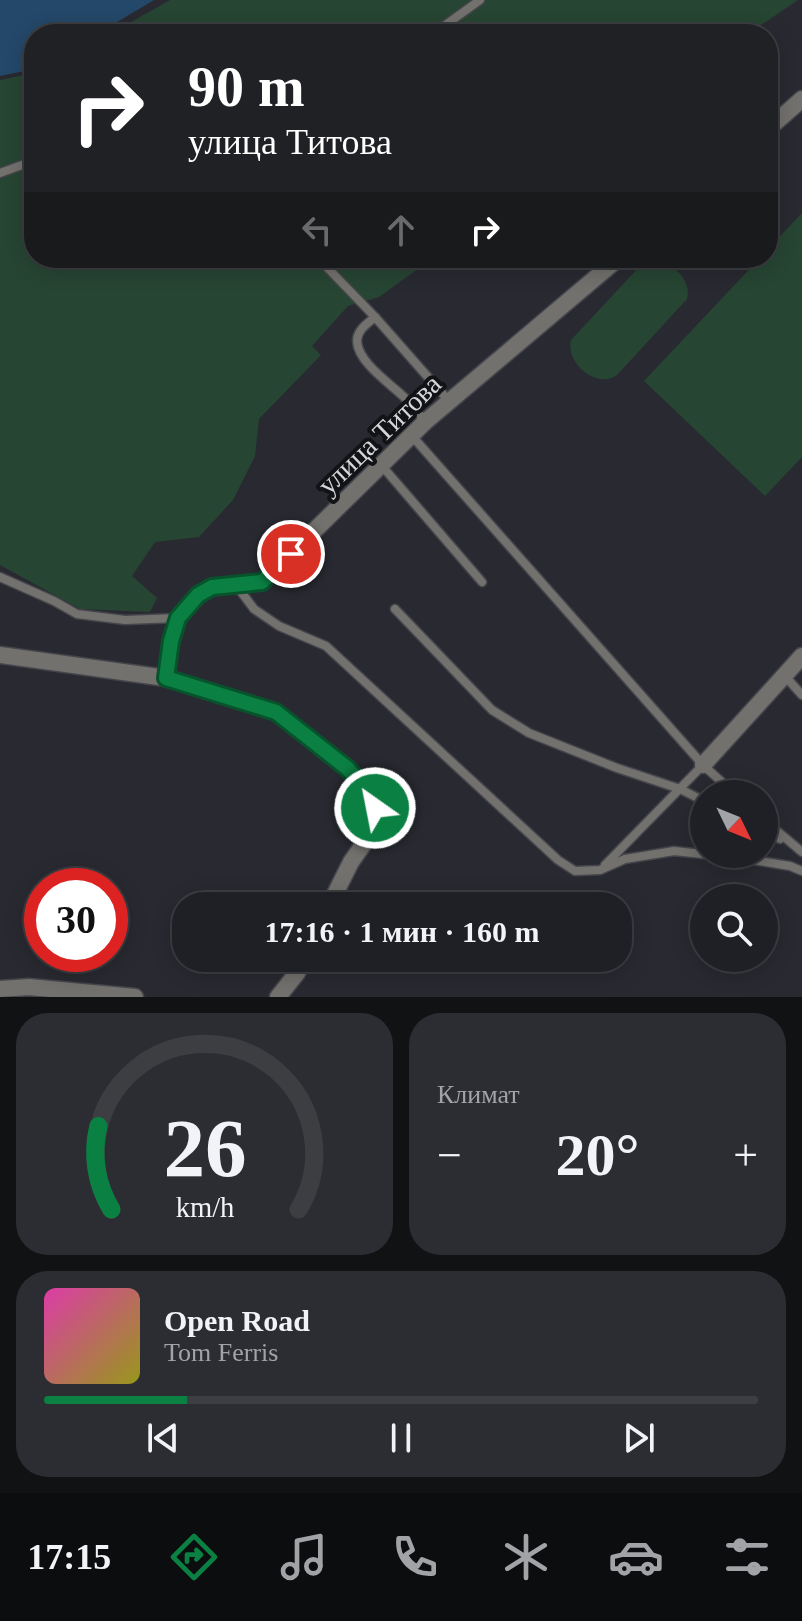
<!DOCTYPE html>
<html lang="ru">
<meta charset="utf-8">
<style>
body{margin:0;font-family:"Times New Roman",serif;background:#2c2d32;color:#f1f3f6;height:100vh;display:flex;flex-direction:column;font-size:30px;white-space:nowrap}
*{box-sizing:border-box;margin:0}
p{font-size:26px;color:#a1a3a7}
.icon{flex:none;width:44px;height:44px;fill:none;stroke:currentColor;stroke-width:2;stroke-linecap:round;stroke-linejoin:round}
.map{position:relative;height:997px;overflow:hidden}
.panel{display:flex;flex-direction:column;gap:16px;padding:16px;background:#111214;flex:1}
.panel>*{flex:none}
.guide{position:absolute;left:24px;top:24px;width:754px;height:244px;border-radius:32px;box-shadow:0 4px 20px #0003,0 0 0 2px #3c3e42;background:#202124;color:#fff;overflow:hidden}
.needle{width:52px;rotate:133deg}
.controls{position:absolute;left:690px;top:780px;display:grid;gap:16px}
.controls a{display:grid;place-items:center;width:88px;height:88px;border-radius:50%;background:#1f2025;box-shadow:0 4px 20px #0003,0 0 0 2px #3c3e42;font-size:40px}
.speed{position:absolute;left:24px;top:868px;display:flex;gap:16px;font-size:40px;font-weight:700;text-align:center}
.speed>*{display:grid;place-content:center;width:104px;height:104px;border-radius:50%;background:#1f2025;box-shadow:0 4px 20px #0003,0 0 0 2px #3c3e42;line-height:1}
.speed .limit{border:12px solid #d22;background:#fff;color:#111}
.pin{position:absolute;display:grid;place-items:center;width:68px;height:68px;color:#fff;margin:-34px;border:4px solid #fff;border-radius:50%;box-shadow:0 2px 8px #0007}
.me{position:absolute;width:88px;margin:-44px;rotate:327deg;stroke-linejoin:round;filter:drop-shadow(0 0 6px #0008)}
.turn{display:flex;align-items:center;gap:28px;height:168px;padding:0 32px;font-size:36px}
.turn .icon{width:104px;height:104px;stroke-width:2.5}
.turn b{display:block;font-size:56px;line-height:68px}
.lanes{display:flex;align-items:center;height:76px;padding:0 32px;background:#0003;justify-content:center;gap:40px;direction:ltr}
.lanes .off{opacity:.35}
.big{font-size:60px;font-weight:800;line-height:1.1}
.panel .card{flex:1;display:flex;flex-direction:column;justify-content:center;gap:12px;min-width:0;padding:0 28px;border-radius:32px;background:#2c2d32}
.panel .dial{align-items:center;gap:0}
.dial svg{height:208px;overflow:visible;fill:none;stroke:#3c3e42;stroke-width:7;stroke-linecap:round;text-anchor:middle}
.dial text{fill:#f1f3f6;stroke:none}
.song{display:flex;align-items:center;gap:24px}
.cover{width:96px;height:96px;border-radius:12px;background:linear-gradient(135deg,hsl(320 70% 55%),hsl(60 70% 35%))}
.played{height:8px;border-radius:4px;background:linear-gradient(90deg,#0b8043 20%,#3c3e42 20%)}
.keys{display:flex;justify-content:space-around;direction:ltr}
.heat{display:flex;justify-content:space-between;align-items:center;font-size:44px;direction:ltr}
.panel .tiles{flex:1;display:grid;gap:16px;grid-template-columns:1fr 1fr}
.card:last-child{grid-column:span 2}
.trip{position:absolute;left:172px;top:892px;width:460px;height:80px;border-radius:32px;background:#1f2025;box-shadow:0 4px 20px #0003,0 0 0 2px #3c3e42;font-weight:800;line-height:80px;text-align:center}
.menu{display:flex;height:128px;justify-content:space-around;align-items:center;background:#0c0d0f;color:#a1a3a7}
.menu .icon{width:56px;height:56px}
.menu .current{color:#0b8043}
.menu b{font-size:36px;color:#f1f3f6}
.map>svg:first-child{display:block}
.green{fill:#274533}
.water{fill:#24486a}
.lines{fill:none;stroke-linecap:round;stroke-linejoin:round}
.service-casing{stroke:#45454c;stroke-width:11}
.minor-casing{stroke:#45454c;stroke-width:19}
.service{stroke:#73716e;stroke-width:8}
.minor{stroke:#73716e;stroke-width:16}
.route-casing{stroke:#07532c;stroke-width:20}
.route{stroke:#0b8043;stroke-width:14}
.labels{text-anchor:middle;stroke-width:8;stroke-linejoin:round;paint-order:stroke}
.street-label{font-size:28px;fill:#d5d5da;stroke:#121316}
</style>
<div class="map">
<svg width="802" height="997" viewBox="0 0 802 997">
<rect width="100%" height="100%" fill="#292a31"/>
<g class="green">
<path d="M170 0H798L748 34H110Z"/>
<path d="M34 73V258H433L379 297 348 306 312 346 321 355 259 419 255 456 233 500 199 537 155 542 132 576 157 598 150 612 80 609 0 565V80Z"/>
<path d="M802 213V457L765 496 644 381 760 258H768V249Z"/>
<path d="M651 259C671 259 692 280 687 299L617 375C596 390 565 362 571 340L641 265Z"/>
</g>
<path class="water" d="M0 0H154L97 34H34V69L0 76Z"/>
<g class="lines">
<defs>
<g id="service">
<path d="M433 34 480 0"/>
<path d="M0 173 22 165 34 164"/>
<path d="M318 258 375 317 449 401"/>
<path d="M197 264 198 258"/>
<path d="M375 317C367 324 357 330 357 341 358 363 391 384 405 398 412 405 419 413 425 422"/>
<path d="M412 436 703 765 735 794"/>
<path d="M382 466 482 582"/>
<path d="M0 577 54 601 77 614 125 620 178 618"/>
<path d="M236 585 254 609 279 626 326 646 558 860 575 871 600 870 625 859 674 851 741 858 790 866 802 871"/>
<path d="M395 609 492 710 529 733 617 768 680 789 704 801"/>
<path d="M785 676 802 695"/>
<path d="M764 820 802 852"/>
<path d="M764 831 780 839"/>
<path d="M605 865 703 765"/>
</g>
<g id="minor">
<path d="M768 129 802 99"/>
<path d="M0 655 166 678 276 712 347 768 368 791 375 808V823L365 842 351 862 329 906"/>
<path d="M166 678 171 641 178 618 198 595 212 587 262 582 425 422 619 258"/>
<path d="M703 765 802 656"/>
<path d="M0 989 29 987 135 997"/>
<path d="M278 997 297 973 304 958"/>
</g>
</defs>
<use href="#service" class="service-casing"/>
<use href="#minor" class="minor-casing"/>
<use href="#service" class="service"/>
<use href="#minor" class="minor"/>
</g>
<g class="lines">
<defs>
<path id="route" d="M291 554 262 582 212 587 198 595 178 618 171 641 166 678 276 712 347 768 368 791 375 808"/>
</defs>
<use href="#route" class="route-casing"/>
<use href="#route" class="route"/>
</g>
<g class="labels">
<g class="street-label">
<text transform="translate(379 434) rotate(-44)" y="10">улица Титова</text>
</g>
</g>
</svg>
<div class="controls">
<a><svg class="needle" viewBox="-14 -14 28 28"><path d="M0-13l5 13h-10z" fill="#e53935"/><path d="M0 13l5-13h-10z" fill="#a1a3a7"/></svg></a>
<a><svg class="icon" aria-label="search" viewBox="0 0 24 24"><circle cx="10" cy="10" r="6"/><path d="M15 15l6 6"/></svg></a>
</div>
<div class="speed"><div class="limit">30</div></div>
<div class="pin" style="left:291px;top:554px;background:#d93025"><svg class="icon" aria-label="arrive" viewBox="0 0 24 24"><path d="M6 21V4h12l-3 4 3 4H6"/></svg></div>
<svg class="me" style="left:375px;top:808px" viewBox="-20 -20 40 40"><circle r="17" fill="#0b8043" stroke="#fff" stroke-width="3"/><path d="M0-11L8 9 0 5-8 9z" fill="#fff"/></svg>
<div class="trip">17:16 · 1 мин · 160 m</div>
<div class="guide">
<div class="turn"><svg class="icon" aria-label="right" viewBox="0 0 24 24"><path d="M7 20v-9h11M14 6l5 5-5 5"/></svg><div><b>90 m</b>улица Титова</div></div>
<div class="lanes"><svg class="icon off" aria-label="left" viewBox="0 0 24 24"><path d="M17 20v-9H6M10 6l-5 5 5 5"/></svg><svg class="icon off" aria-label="ahead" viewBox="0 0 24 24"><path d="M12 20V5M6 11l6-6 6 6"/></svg><svg class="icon" aria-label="right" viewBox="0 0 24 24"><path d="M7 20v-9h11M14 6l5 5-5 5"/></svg></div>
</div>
</div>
<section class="panel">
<div class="tiles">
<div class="card dial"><svg viewBox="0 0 100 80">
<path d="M14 69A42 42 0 1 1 86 69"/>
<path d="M14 69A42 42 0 0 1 9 37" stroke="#0b8043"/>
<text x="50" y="56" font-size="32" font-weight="700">26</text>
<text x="50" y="72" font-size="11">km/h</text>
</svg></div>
<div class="card"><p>Климат</p>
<div class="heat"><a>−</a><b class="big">20°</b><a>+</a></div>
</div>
<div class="card">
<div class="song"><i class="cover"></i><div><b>Open Road</b><p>Tom Ferris</p></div></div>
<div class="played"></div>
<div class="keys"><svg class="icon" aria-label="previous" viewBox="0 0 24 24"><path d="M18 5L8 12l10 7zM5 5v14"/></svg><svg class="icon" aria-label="pause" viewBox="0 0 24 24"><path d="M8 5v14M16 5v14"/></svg><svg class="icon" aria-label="next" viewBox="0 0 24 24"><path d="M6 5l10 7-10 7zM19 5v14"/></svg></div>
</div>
</div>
</section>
<nav class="menu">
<b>17:15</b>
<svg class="icon current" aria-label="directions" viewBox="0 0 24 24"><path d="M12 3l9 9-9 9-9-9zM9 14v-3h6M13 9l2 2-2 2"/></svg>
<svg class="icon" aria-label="music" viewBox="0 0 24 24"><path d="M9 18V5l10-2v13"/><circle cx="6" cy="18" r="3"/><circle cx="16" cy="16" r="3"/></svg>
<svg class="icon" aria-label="phone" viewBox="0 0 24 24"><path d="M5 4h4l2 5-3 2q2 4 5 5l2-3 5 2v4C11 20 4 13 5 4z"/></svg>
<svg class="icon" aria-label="climate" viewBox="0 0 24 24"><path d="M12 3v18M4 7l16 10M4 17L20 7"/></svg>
<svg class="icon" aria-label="car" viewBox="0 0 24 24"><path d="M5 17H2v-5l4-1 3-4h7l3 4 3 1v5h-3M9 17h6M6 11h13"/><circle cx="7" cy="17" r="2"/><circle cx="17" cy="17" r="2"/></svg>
<svg class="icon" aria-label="filters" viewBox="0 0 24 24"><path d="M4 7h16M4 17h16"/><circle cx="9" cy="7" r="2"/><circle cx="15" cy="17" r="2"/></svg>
</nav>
